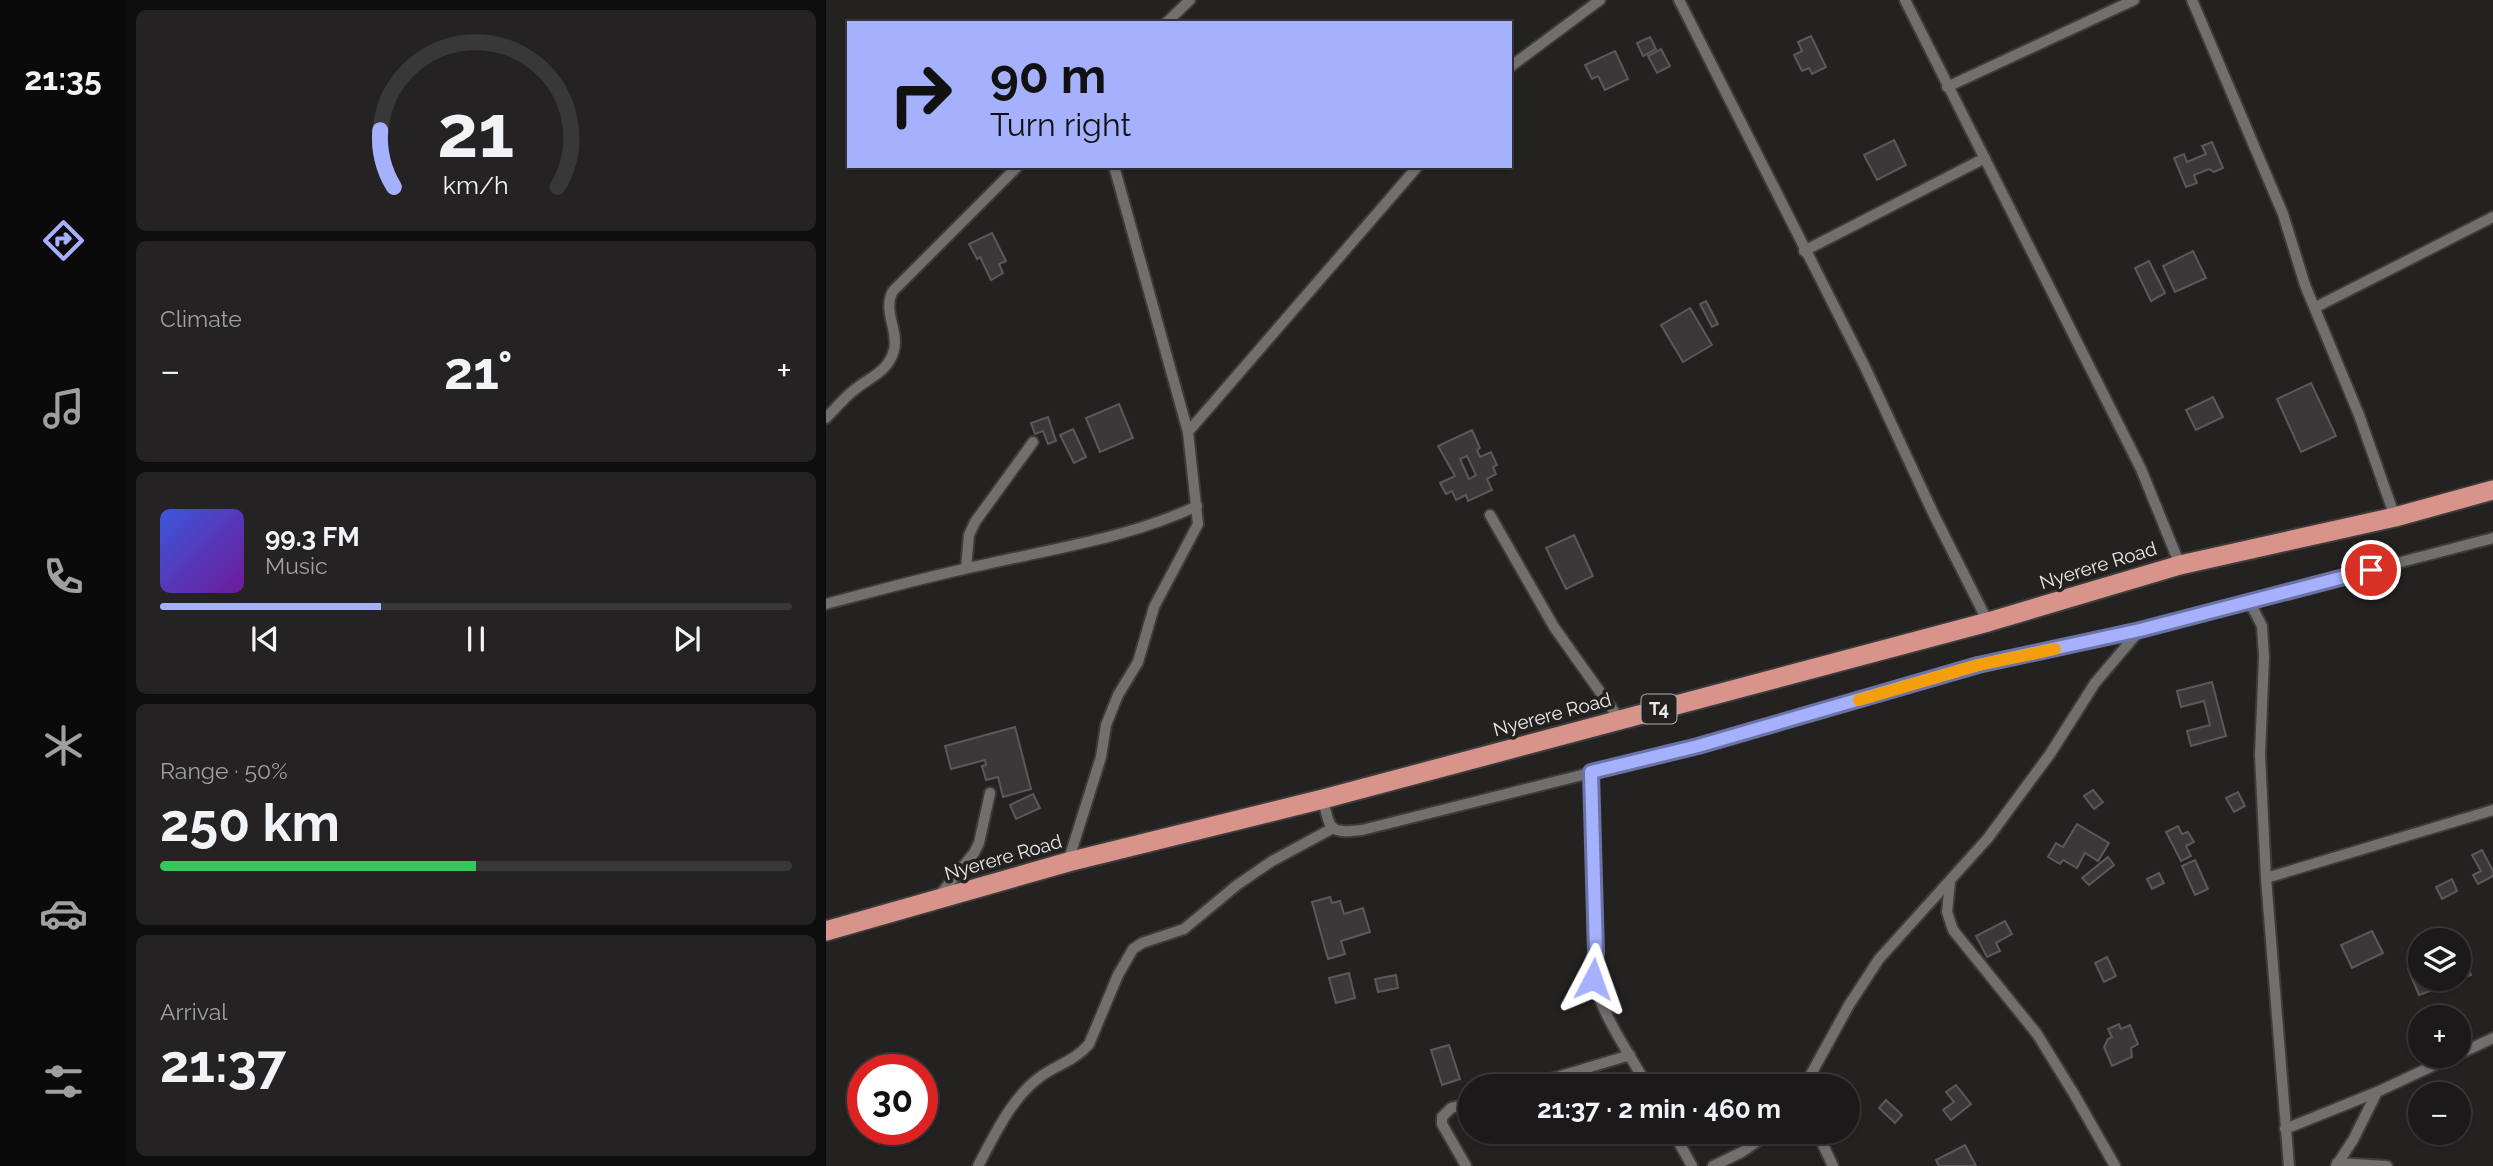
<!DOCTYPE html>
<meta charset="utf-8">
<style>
body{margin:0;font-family:Raleway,sans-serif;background:#242222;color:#f1f3f6;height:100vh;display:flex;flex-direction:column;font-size:26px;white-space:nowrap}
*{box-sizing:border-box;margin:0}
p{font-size:23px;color:#a0a0a2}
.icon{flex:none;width:38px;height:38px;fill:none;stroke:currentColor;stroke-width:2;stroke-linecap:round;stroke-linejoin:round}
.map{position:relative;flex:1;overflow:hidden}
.drawer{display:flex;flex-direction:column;gap:10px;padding:10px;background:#0f0e0e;width:700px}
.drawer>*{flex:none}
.banner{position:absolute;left:21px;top:21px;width:665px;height:147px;border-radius:0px;box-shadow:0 2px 5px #0004,0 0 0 2px #393838;background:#a5b1fc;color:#111;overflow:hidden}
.fabs{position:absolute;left:1582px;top:928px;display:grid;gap:14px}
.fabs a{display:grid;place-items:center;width:63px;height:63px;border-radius:50%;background:#1b1919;box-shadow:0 2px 5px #0004,0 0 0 2px #393838;font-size:35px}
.speed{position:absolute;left:21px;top:1054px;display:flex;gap:14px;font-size:35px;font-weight:700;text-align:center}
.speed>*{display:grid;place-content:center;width:91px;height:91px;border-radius:50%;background:#1b1919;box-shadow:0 2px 5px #0004,0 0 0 2px #393838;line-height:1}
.speed .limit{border:10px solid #d22;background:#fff;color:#111}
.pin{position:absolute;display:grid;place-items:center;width:60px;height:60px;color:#fff;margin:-30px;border:4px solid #fff;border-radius:50%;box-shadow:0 2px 7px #0007}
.me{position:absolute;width:77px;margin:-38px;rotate:4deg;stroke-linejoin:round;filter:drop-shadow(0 0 5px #0008)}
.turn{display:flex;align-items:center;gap:24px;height:147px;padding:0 28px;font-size:32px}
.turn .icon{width:91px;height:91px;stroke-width:2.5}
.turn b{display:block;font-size:49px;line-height:60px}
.big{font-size:52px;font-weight:700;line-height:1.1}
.drawer .tile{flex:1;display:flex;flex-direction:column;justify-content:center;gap:10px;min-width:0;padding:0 24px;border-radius:10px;background:#242222}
.drawer .dial{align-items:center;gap:0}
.dial svg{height:182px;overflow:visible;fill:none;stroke:#393838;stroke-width:7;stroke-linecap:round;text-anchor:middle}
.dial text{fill:#f1f3f6;stroke:none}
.song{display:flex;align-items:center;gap:21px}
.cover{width:84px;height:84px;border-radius:10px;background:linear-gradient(135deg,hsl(230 70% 55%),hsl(280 70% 35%))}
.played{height:7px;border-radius:4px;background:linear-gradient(90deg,#a5b1fc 35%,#393838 35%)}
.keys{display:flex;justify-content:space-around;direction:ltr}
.heat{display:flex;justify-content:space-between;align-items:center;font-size:38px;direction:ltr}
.charge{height:10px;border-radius:5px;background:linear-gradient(90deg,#34c759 50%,#393838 0)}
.trip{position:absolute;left:632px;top:1074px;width:402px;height:70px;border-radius:35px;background:#1b1919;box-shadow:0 2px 5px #0004,0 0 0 2px #393838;font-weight:700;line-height:70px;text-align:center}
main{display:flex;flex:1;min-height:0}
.tabs{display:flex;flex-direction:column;width:126px;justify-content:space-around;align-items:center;background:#0b0a0a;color:#a0a0a2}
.tabs .icon{width:49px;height:49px}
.tabs .on{color:#a5b1fc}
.tabs b{font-size:32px;color:#f1f3f6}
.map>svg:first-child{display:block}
.building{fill:#3b3839;stroke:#5b585a;stroke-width:2;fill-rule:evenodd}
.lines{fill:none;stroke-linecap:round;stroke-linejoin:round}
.minor-casing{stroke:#3e3b3c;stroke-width:14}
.trunk-casing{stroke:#3e3b3c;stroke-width:23}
.minor{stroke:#726f6f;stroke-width:10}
.trunk{stroke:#d8948b;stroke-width:19}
.route-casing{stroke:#6b73a4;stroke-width:18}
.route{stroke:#a5b1fc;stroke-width:12}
.slow{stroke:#f59e0b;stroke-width:12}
.labels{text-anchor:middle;stroke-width:7;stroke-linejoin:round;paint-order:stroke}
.shield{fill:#242121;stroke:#b0aeae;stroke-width:2}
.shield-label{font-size:18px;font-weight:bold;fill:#eceaea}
.street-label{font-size:19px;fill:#eceaea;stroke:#242121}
</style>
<main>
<nav class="tabs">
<b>21:35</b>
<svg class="icon on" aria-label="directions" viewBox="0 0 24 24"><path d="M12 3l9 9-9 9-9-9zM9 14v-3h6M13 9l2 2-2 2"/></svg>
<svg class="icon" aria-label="music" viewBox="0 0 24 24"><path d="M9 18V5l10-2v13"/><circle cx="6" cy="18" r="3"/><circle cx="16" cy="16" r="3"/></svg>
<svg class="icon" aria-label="phone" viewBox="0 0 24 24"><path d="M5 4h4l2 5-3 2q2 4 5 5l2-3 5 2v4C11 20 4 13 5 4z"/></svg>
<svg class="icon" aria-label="climate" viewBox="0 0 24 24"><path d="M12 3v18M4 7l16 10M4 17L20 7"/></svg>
<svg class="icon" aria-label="car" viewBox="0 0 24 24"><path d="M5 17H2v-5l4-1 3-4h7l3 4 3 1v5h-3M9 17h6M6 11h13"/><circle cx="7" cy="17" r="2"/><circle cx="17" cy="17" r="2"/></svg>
<svg class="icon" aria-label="filters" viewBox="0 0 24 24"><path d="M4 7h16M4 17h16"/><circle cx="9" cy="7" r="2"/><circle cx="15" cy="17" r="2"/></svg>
</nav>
<section class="drawer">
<div class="tile dial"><svg viewBox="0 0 100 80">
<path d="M14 69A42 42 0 1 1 86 69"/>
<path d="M14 69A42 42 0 0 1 8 44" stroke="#a5b1fc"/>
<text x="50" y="56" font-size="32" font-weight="700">21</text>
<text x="50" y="72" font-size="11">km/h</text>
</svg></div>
<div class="tile"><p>Climate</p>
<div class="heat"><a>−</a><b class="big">21°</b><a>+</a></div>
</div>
<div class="tile">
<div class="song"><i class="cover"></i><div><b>99.3 FM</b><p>Music</p></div></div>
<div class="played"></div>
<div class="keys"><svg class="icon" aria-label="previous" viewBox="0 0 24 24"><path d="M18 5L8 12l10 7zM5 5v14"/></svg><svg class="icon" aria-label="pause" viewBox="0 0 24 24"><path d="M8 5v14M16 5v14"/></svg><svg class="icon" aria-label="next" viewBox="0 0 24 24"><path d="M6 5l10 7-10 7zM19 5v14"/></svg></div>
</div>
<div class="tile"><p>Range · 50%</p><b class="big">250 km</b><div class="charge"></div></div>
<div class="tile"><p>Arrival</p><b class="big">21:37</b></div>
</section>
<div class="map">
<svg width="1667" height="1166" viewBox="0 0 1667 1166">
<rect width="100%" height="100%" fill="#242121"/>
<g class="building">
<path d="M985 36 1000 67 986 74 983 68 976 71 968 55 976 51 972 42Z"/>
<path d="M824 37 830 49 817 56 811 43Z"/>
<path d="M835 49 844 66 831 73 822 56Z"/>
<path d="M789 51 802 79 779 90 772 76 766 79 759 65Z"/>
<path d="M1068 140 1080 165 1051 180 1038 155Z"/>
<path d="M1386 142 1397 168 1388 172 1383 169 1368 175 1371 183 1360 187 1348 158 1358 154 1361 162 1380 154 1376 146Z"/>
<path d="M166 233 180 261 173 264 177 273 165 280 154 257 151 259 143 244Z"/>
<path d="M1367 251 1380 278 1349 292 1337 266Z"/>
<path d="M1323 261 1339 293 1325 301 1309 268Z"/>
<path d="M880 301 892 324 886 327 874 304Z"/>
<path d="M864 308 886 345 857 362 835 325Z"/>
<path d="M1485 383 1510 436 1475 452 1451 399Z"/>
<path d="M1387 397 1397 417 1370 430 1360 410Z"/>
<path d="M293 404 307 438 274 452 260 418Z"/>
<path d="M222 417 230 441 222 444 217 431 209 434 205 423Z"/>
<path d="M247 429 260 457 248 463 234 435Z"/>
<path d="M646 430 654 448 651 450 654 457 665 452 671 465 667 467 670 474 661 479 666 490 642 501 640 495 630 500 626 491 620 494 614 483 629 476 612 446ZM641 456 650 475 643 479 634 459Z"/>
<path d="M748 535 767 576 740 589 720 548Z"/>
<path d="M1386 682 1400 736 1365 746 1361 731 1384 725 1378 701 1355 707 1351 691Z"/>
<path d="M189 727 205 789 177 797 172 777 160 780 156 766 160 765 159 760 125 769 119 746Z"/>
<path d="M1267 790 1277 802 1268 809 1258 796Z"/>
<path d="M1412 792 1419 806 1408 812 1400 798Z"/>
<path d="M207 794 214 808 190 819 184 805Z"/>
<path d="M1251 824 1283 843 1272 861 1259 853 1251 868 1237 860 1234 864 1222 857 1230 843 1237 847Z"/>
<path d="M1352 826 1356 834 1362 832 1368 842 1360 846 1365 856 1355 861 1340 832Z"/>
<path d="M1656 850 1667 871V876L1652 884 1647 875 1655 871 1646 855Z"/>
<path d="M1282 857 1288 865 1263 885 1256 878Z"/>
<path d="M1369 860 1382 889 1369 895 1356 866Z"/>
<path d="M1333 873 1338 883 1326 889 1321 879Z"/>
<path d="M1626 879 1631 891 1616 899 1610 887Z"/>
<path d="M504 897 506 903 514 901 518 914 537 908 544 932 515 941 519 954 502 959 486 902Z"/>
<path d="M1179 921 1186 934 1170 943 1174 951 1161 957 1150 936Z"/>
<path d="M1546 931 1557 953 1526 968 1515 945Z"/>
<path d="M1633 947 1645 975 1632 980V978Z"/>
<path d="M1281 957 1290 976 1278 982 1269 963Z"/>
<path d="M1594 963V978H1602L1607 990 1593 995 1582 969Z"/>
<path d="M523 973 529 998 510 1003 503 978Z"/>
<path d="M570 975 572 988 552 992 549 979Z"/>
<path d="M1293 1024 1295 1029 1304 1025 1312 1044 1305 1048 1306 1057 1286 1066 1278 1047 1282 1039 1286 1037 1282 1029Z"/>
<path d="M623 1045 634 1079 616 1085 605 1050Z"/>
<path d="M1130 1085 1145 1104 1125 1120 1117 1110 1128 1102 1120 1092Z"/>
<path d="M1060 1100 1076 1115 1069 1123 1053 1108Z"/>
<path d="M1139 1145 1150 1166H1113L1110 1160Z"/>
</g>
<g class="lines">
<defs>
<g id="minor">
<path d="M853 0 1039 367 1108 515 1162 622"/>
<path d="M1079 0 1315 469 1354 565"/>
<path d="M1366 0 1457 214 1479 285 1533 415 1569 517"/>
<path d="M340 23 364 0"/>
<path d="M684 67 774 0"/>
<path d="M1121 87 1308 0"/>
<path d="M288 166 362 432"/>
<path d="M978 251 1159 158"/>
<path d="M1490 307 1667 217"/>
<path d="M0 418C9 409 17 399 27 391 43 377 62 373 68 350 73 330 56 311 67 291L192 166"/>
<path d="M664 515 728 627 794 720"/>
<path d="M140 568 143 535 149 522 207 442"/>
<path d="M1423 601 1436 626 1438 657 1434 755 1440 878 1463 1166"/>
<path d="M0 604C53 590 107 575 161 564 231 548 305 537 371 506"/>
<path d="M765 772 770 953C768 962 765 970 767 979 777 1017 803 1053 822 1087"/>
<path d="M497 799C504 830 503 834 536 830L872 746 1152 665 1314 630 1667 538"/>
<path d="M242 862 275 757 280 725 292 695 312 662 328 607 372 524 362 432 592 166"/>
<path d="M1440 878 1667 810"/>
<path d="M1124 882 1121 912 1127 930 1211 1034 1248 1094 1289 1166"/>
<path d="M113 896 148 853 153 843 164 793"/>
<path d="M1633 1054 1667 1038"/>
<path d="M698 1087 804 1055"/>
<path d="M978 1087 1023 1005 1053 959 1162 838 1224 754 1269 683 1314 630"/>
<path d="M1459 1129 1551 1092 1630 1055"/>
<path d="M847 1132 866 1166"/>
<path d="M991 1132 1007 1166"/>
<path d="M1511 1163 1561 1166"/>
<path d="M152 1166C168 1136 186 1097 214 1077 230 1065 249 1061 263 1044L292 975 307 949 316 943 358 929 411 885 446 861 507 828"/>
<path d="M640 1166 616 1124V1117L625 1108 644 1103"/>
<path d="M887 1166 916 1152 945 1132"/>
<path d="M1510 1166 1527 1140 1551 1092"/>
</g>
<path id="trunk" d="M0 931 242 862 497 799 1162 622 1354 565 1569 517 1667 490"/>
</defs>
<use href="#minor" class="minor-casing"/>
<use href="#trunk" class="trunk-casing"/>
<use href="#minor" class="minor"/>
<use href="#trunk" class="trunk"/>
</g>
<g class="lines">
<defs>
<path id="route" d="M767 979 766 968 770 953 765 772 872 746 1152 665 1314 630 1545 570"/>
</defs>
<use href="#route" class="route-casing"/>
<use href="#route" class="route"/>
<path class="slow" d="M1033 700 1152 665 1229 649"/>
</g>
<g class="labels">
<rect class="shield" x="815.5" y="694.5" width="35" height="29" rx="5"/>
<g class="shield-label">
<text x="833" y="715">T4</text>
</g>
<g class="street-label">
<text transform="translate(1272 565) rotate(-17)" y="7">Nyerere Road</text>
<text transform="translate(726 714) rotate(-15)" y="7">Nyerere Road</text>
<text transform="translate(177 857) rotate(-16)" y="7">Nyerere Road</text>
</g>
</g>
</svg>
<div class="fabs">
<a><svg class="icon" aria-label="layers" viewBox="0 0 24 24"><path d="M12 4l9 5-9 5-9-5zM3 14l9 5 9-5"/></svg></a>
<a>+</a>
<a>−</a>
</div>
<div class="speed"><div class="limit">30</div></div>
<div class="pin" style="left:1545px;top:570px;background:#d93025"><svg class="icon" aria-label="arrive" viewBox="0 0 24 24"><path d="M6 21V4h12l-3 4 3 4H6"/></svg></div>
<svg class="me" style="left:767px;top:979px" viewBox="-20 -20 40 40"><path d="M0-17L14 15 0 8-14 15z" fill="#a5b1fc" stroke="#fff" stroke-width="4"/></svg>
<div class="trip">21:37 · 2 min · 460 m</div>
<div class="banner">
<div class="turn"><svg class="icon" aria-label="right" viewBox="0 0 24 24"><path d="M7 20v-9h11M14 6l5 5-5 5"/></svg><div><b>90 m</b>Turn right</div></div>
</div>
</div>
</main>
